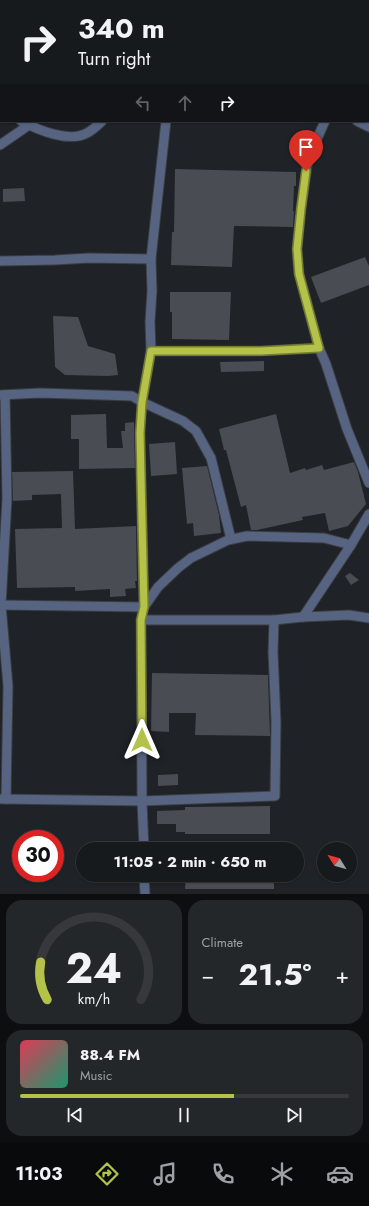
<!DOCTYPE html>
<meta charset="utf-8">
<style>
body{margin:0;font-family:Jost,sans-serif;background:#24272a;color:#f1f3f6;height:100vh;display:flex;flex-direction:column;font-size:15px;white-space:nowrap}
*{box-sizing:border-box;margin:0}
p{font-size:13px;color:#9ea1a4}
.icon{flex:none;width:22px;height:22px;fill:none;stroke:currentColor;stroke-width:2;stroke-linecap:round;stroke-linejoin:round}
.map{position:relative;height:894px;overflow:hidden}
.panel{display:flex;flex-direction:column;gap:6px;padding:6px;background:#0d0e10;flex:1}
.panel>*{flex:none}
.banner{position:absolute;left:0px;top:0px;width:369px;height:122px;box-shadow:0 1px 3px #0004,0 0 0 1px #36383b;background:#171a1d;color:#f1f3f6;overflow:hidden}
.needle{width:26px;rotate:307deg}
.controls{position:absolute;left:317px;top:842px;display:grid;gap:8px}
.controls a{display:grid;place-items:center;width:40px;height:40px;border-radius:50%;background:#171a1d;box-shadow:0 1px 3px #0004,0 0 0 1px #36383b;font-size:20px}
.speed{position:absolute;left:12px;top:830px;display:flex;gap:8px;font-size:20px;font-weight:700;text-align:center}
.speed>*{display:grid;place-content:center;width:52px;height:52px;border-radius:50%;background:#171a1d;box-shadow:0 1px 3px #0004,0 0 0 1px #36383b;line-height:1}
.speed .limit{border:6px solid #d22;background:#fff;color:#111}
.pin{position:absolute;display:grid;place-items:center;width:34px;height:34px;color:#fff;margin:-41px -17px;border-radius:50% 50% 50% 0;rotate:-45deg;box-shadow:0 0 4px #0007}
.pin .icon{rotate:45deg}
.me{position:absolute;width:44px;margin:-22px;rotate:0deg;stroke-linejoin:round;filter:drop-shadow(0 0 3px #0008)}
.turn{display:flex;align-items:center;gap:14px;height:84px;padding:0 12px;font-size:18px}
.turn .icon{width:52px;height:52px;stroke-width:2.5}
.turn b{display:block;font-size:28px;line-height:34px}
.lanes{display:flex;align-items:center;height:38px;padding:0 12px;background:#0003;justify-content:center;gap:20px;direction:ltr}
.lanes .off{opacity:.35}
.big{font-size:30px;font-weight:700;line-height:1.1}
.panel .tile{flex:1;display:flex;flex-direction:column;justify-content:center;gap:6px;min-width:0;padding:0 14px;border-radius:16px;background:#24272a}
.panel .dial{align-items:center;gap:0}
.dial svg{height:104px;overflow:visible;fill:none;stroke:#36383b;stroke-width:7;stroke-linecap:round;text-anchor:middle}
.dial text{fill:#f1f3f6;stroke:none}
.song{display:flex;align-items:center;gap:12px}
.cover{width:48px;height:48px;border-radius:6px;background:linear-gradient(135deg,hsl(350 70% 55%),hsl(160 70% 35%))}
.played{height:4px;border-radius:2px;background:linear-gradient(90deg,#b4c24a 65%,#36383b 65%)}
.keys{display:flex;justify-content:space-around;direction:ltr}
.heat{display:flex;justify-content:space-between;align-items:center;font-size:22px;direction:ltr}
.panel .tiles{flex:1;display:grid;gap:6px;grid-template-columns:1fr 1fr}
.tile:last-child{grid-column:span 2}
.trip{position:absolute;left:76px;top:842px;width:228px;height:40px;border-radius:20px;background:#171a1d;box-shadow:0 1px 3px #0004,0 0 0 1px #36383b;font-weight:700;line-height:40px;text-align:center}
.dock{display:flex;height:64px;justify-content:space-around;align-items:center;background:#090a0c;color:#9ea1a4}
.dock .icon{width:28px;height:28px}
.dock .current{color:#b4c24a}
.dock b{font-size:18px;color:#f1f3f6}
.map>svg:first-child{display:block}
.building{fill:#494c52}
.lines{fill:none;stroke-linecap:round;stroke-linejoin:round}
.minor-casing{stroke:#3a3d42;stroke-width:11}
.minor{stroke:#566481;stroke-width:9}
.route-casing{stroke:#757e30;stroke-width:10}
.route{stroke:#b4c24a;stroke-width:7}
</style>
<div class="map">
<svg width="369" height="894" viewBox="0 0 369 894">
<rect width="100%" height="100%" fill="#1f2227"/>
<g class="building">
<path d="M175 169 296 172V186H294L293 211H294L293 227 234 226 232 267 171 265 172 232H174Z"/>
<path d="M24 188 25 201 3 202V189Z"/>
<path d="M365 257 369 266V285L321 303 311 277Z"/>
<path d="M170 292H231L229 340 172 339V312H170Z"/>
<path d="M53 316 78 317 88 346 115 354 118 375 108 376 65 375 55 367Z"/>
<path d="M264 361V371L221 372 220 362Z"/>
<path d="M106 414 107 448H123L121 431H125V423L134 422 135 468 79 469V439H71V415Z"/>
<path d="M276 414 290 473 305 468 306 470 322 465 324 470 354 462 358 472 366 504 348 526 329 531 325 513 302 517 303 520 257 530H251L246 505 241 507 226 450H224L219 429Z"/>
<path d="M175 442 177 474 151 476 149 444Z"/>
<path d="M207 466 219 515 221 533 194 536 193 523 187 524 182 468Z"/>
<path d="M73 471 75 529 136 526 137 581H135L136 588 125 589 126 596 110 597V589L75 591V587L17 588 15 529 62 528 61 494 32 495V500L13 501 12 472Z"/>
<path d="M350 573 359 580 351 585 345 576Z"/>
<path d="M152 673 268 675 270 736 195 735 196 713H169V732L151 731Z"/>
<path d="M178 774V785L158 786V775Z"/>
<path d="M270 806V834H185V832H176V824H157V811L185 810V807Z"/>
<path d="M186 875H274V889H185Z"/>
</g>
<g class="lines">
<defs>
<g id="minor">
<path d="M303 0 304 1"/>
<path d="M219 1 220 0"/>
<path d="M0 109 1 110"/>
<path d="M21 121C38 130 69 143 87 133 93 130 98 125 102 121"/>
<path d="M325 121 308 159 301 209 297 249 299 274 319 348 326 364 347 429 369 483"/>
<path d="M357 121 369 127"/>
<path d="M0 145 29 125"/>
<path d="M0 261 55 260 89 258 151 259"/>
<path d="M151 351H261L319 348"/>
<path d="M0 395 40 393 132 396 142 402 183 421 196 431 211 458 231 539"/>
<path d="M5 395 7 499 1 605 8 686 6 799"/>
<path d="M0 605 144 607 140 433 142 402 151 351 150 322 152 291 151 259 166 121"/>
<path d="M303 617 351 545 369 514"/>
<path d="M141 620H274L303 617 349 615 369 618"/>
<path d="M0 799 142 801 275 796 276 722 273 652 274 620"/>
<path d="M144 849 142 801 141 620 144 607 158 587 178 568 191 558 228 540 247 536 324 538 351 545"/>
<path d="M144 875 145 894"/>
</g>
</defs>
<use href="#minor" class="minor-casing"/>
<use href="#minor" class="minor"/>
</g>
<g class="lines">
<defs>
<path id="route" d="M142 740 141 620 144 607 140 433 142 402 151 351H261L319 348 299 274 297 249 301 209 306 171"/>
</defs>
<use href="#route" class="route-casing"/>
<use href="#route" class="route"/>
</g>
</svg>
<div class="controls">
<a><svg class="needle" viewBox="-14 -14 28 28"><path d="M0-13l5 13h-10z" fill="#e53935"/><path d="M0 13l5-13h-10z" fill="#9ea1a4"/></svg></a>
</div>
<div class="speed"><div class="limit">30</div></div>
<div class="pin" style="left:306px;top:171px;background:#d93025"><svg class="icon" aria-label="arrive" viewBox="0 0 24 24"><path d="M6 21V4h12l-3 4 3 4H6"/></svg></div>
<svg class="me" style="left:142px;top:740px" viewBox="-20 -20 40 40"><path d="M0-17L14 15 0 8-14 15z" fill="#b4c24a" stroke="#fff" stroke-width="4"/></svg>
<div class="trip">11:05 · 2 min · 650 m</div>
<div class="banner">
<div class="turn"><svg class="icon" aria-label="right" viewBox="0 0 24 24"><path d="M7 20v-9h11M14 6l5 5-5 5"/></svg><div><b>340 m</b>Turn right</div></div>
<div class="lanes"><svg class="icon off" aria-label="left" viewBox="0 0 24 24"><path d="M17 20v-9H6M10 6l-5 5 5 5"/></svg><svg class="icon off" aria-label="ahead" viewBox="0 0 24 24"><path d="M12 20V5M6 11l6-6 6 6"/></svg><svg class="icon" aria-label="right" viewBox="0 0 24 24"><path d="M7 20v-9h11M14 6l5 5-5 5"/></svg></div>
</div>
</div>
<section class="panel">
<div class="tiles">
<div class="tile dial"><svg viewBox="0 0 100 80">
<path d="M14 69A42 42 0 1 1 86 69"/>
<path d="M14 69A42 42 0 0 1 9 40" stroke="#b4c24a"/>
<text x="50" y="56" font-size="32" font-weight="700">24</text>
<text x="50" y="72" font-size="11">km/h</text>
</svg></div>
<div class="tile"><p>Climate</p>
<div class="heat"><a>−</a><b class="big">21.5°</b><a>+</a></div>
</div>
<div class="tile">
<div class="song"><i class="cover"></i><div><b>88.4 FM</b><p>Music</p></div></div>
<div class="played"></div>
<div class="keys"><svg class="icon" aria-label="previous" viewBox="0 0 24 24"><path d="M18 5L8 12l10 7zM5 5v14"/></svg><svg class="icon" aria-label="pause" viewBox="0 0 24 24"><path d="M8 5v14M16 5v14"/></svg><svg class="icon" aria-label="next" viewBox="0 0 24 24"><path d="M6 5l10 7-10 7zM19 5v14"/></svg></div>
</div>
</div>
</section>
<nav class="dock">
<b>11:03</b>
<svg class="icon current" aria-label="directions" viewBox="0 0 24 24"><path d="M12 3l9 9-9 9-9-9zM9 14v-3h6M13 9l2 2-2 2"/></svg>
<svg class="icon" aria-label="music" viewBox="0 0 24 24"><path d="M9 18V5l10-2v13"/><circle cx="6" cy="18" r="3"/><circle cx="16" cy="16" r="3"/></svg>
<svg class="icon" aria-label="phone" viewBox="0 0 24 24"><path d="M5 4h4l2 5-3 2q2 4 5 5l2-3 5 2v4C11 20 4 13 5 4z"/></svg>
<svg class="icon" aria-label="climate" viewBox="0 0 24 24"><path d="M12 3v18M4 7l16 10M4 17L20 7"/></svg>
<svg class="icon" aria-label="car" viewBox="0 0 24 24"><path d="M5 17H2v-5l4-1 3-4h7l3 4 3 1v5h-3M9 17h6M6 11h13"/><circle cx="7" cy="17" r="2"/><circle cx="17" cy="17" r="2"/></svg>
</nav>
